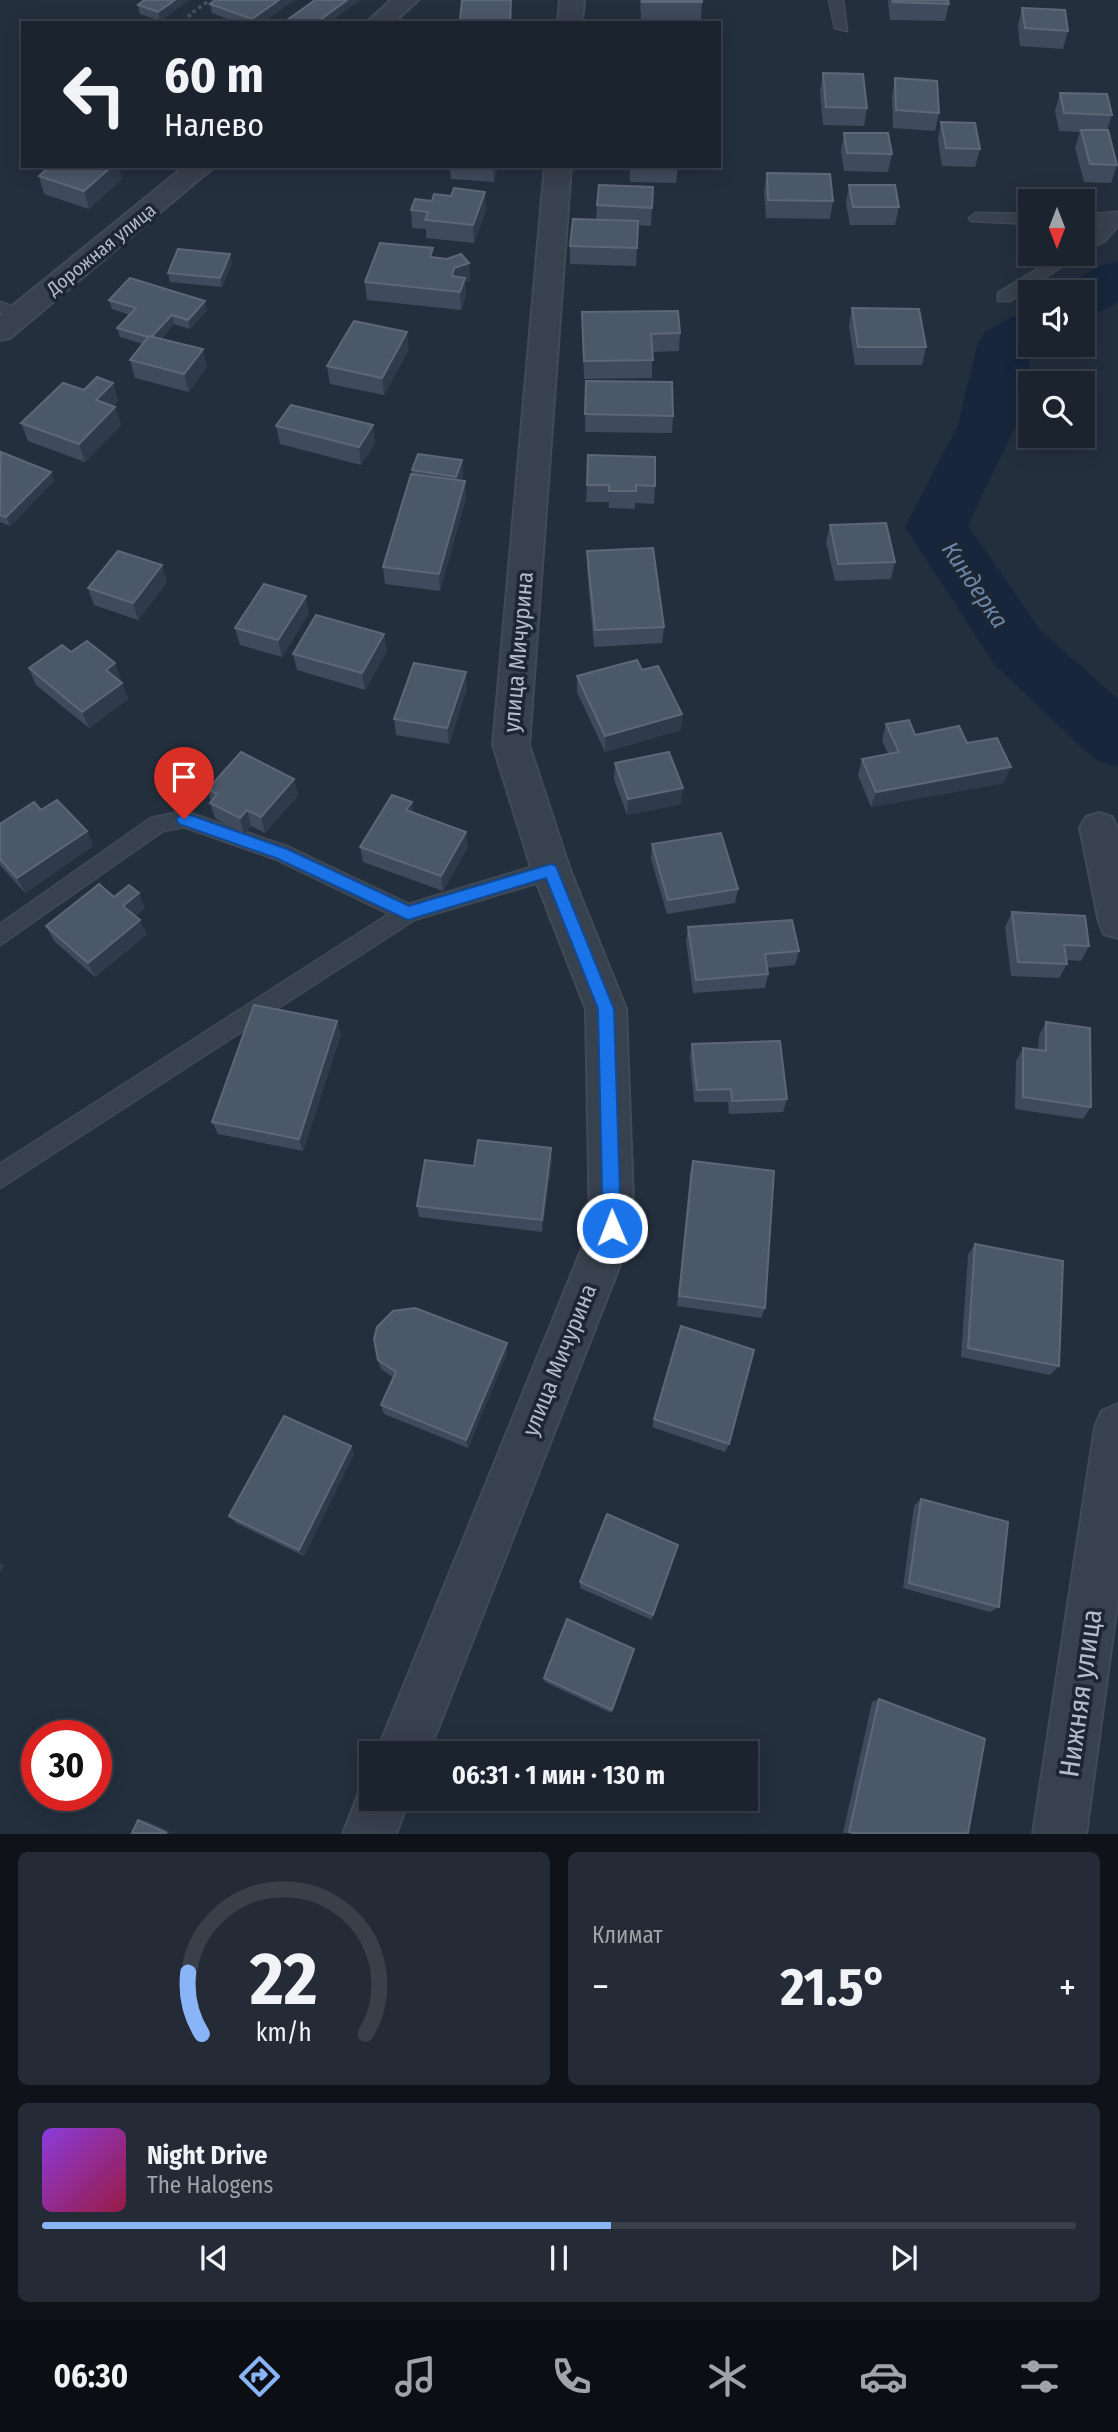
<!DOCTYPE html>
<html lang="ru">
<meta charset="utf-8">
<style>
body{margin:0;font-family:"Fira Sans Condensed",sans-serif;background:#242b36;color:#f1f3f6;height:100vh;display:flex;flex-direction:column;font-size:26px;white-space:nowrap}
*{box-sizing:border-box;margin:0}
p{font-size:23px;color:#a0a4aa}
.icon{flex:none;width:38px;height:38px;fill:none;stroke:currentColor;stroke-width:2;stroke-linecap:round;stroke-linejoin:round}
.map{position:relative;height:1834px;overflow:hidden}
.details{display:flex;flex-direction:column;gap:18px;padding:18px;background:#0f1319;flex:1}
.details>*{flex:none}
.banner{position:absolute;left:21px;top:21px;width:700px;height:147px;border-radius:0px;box-shadow:0 4px 18px #0003,0 0 0 2px #39404a;background:#1b232e;color:#f1f3f6;overflow:hidden}
.needle{width:46px;rotate:180deg}
.buttons{position:absolute;left:1018px;top:189px;display:grid;gap:14px}
.buttons a{display:grid;place-items:center;width:77px;height:77px;border-radius:0px;background:#1b232e;box-shadow:0 4px 18px #0003,0 0 0 2px #39404a;font-size:35px}
.speed{position:absolute;left:21px;top:1720px;display:flex;gap:14px;font-size:35px;font-weight:700;text-align:center}
.speed>*{display:grid;place-content:center;width:91px;height:91px;border-radius:50%;background:#1b232e;box-shadow:0 4px 18px #0003,0 0 0 2px #39404a;line-height:1}
.speed .limit{border:10px solid #d22;background:#fff;color:#111}
.pin{position:absolute;display:grid;place-items:center;width:60px;height:60px;color:#fff;margin:-72px -30px;border-radius:50% 50% 50% 0;rotate:-45deg;box-shadow:0 0 7px #0007}
.pin .icon{rotate:45deg}
.me{position:absolute;width:77px;margin:-38px;rotate:359deg;stroke-linejoin:round;filter:drop-shadow(0 0 5px #0008)}
.turn{display:flex;align-items:center;gap:24px;height:147px;padding:0 28px;font-size:32px}
.turn .icon{width:91px;height:91px;stroke-width:2.5}
.turn b{display:block;font-size:49px;line-height:60px}
.big{font-size:52px;font-weight:700;line-height:1.1}
.details .widget{flex:1;display:flex;flex-direction:column;justify-content:center;gap:10px;min-width:0;padding:0 24px;border-radius:10px;background:#242b36}
.details .dial{align-items:center;gap:0}
.dial svg{height:182px;overflow:visible;fill:none;stroke:#39404a;stroke-width:7;stroke-linecap:round;text-anchor:middle}
.dial text{fill:#f1f3f6;stroke:none}
.song{display:flex;align-items:center;gap:21px}
.cover{width:84px;height:84px;border-radius:10px;background:linear-gradient(135deg,hsl(270 70% 55%),hsl(340 70% 35%))}
.played{height:7px;border-radius:4px;background:linear-gradient(90deg,#8ab4f8 55%,#39404a 55%)}
.keys{display:flex;justify-content:space-around;direction:ltr}
.heat{display:flex;justify-content:space-between;align-items:center;font-size:38px;direction:ltr}
.details .tiles{flex:1;display:grid;gap:18px;grid-template-columns:1fr 1fr}
.widget:last-child{grid-column:span 2}
.trip{position:absolute;left:359px;top:1741px;width:399px;height:70px;border-radius:0px;background:#1b232e;box-shadow:0 4px 18px #0003,0 0 0 2px #39404a;font-weight:700;line-height:70px;text-align:center}
.tabs{display:flex;height:112px;justify-content:space-around;align-items:center;background:#0b0e12;color:#a0a4aa}
.tabs .icon{width:49px;height:49px}
.tabs .on{color:#8ab4f8}
.tabs b{font-size:32px;color:#f1f3f6}
.map>svg:first-child{display:block}
.lines{fill:none;stroke-linecap:round;stroke-linejoin:round}
.river{fill:#17263c;fill-rule:evenodd}
.lane-casing{stroke:#414a57;stroke-width:3}
.street-casing{stroke:#414a57;stroke-width:4}
.path{stroke:#3f5557;stroke-width:3.5;stroke-dasharray:3.5 3.5;stroke-linecap:butt}
.lane{fill:#38414e;fill-rule:evenodd}
.street{fill:#38414e;fill-rule:evenodd}
.wall{fill:#3f4b5c}
.shaded-wall{fill:#2f3b4b}
.building{fill:#4b5868;stroke:#5c6777;stroke-width:2}
.route{fill:#1a73e8;stroke:#114b97;stroke-width:2}
.labels{text-anchor:middle;stroke-width:7;stroke-linejoin:round;paint-order:stroke}
.far-street-label{font-size:19px;fill:#b4bcc9;stroke:#1d2633}
.street-label{font-size:23px;fill:#b4bcc9;stroke:#1d2633}
.water-label{font-size:24px;font-style:italic;fill:#6d86a8;stroke:#1d2633}
.near-street-label{font-size:28px;fill:#b4bcc9;stroke:#1d2633}
</style>
<div class="map">
<svg width="1118" height="1834" viewBox="0 0 1118 1834">
<rect width="100%" height="100%" fill="#242f3e"/>
<g class="lines">
<g class="river">
<path d="M1118 261V302L1102 311 1083 316V292H1060L1064 287 1099 266Z"/>
<path d="M1031 312V345H1047L1031 354 1016 425 968 525 1040 630 1118 699V767L1094 759 994 664 905 527 958 425 977 345 985 332 1011 317Z"/>
</g>
<defs>
<g id="lane">
<path d="M829 0H843L847 31 835 28Z"/>
<path d="M1118 212V226L1105 241 1083 252V241L1103 225H1083V215Z"/>
<path d="M976 213 1031 214V224L971 221 969 218Z"/>
<path d="M1062 254H1080L1010 301H998V293Z"/>
<path d="M0 302 26 311 28 315 20 320 0 313Z"/>
<path d="M184 811 289 847 409 904 551 861 558 864 561 870 558 876 551 879 414 920 0 1188V1164L389 914 275 859 184 827 163 831 0 945V924L151 818Z"/>
</g>
<g id="street">
<path d="M391 0H418L393 23H366Z"/>
<path d="M560 0H584L582 23H558Z"/>
<path d="M185 166H215L10 338 0 340V316Z"/>
<path d="M545 166H571L529 745 570 870 626 1009 634 1229 428 1754H376L590 1229 586 1009 532 870 493 745Z"/>
<path d="M1099 813 1112 817 1118 830V938L1104 934 1099 922 1080 828 1086 817Z"/>
<path d="M1118 1404V1597L1086 1834H1033L1095 1427 1102 1411Z"/>
<path d="M371 1778V1799H409L396 1834H343L364 1780Z"/>
</g>
</defs>
<use href="#lane" class="lane-casing"/>
<use href="#street" class="street-casing"/>
<path class="path" d="M194 23 189 15 210 0"/>
<use href="#lane" class="lane"/>
<use href="#street" class="street"/>
</g>
<g class="wall">
<path d="M144 0H189L160 21 140 14 138 5Z"/>
<path d="M215 0H294L262 23H238L212 13 210 4Z"/>
<path d="M462 0 512 13 511 23H461Z"/>
<path d="M640 0H702L701 20 641 19Z"/>
<path d="M888 0H948L949 4 945 21 890 20Z"/>
<path d="M1022 8 1068 31 1063 49 1020 46 1018 26Z"/>
<path d="M823 73 867 108 864 126 823 125 820 91Z"/>
<path d="M895 78 939 113 935 131 893 128 892 96Z"/>
<path d="M1060 93 1112 115 1107 130 1117 165 1111 183 1084 182 1075 148 1080 132 1059 131 1055 111Z"/>
<path d="M941 122 980 149 975 167 942 166 938 140Z"/>
<path d="M844 133 892 154 888 172 844 171 841 151Z"/>
<path d="M450 166H498L494 182 451 179Z"/>
<path d="M630 166H678L676 183 630 182Z"/>
<path d="M767 173 833 201 830 219 766 218 764 191Z"/>
<path d="M39 176 122 179 89 209 44 194Z"/>
<path d="M849 185 899 207 895 225H850L846 203Z"/>
<path d="M653 187 651 226 638 225 636 266 570 264V246L596 219 597 205Z"/>
<path d="M411 210H486L474 243 426 238V229L412 228Z"/>
<path d="M232 263 222 287 170 282 168 273Z"/>
<path d="M470 281 465 283 466 295 461 310 367 300 365 282Z"/>
<path d="M109 300 207 310 190 329 174 324 161 339 207 367 189 392 135 378 130 360 143 344 120 337 117 328 130 315 112 309Z"/>
<path d="M852 308 926 347 922 365H855L849 326Z"/>
<path d="M582 312 680 333 679 351 652 352V378L584 379Z"/>
<path d="M409 349 384 395 330 384 327 366Z"/>
<path d="M586 381 673 416 672 433 585 432Z"/>
<path d="M113 383 118 401 113 406 115 407 121 425 85 462 28 441 21 423 84 390Z"/>
<path d="M276 426 375 443 361 465 280 444Z"/>
<path d="M0 453 54 481 10 526 0 522Z"/>
<path d="M462 460 463 477 462 480 465 481 466 498 440 591 385 584 383 567 412 474V470Z"/>
<path d="M587 485 655 486 654 504 635 503V509L609 508V502H586Z"/>
<path d="M830 525 895 562 891 579 835 581 826 542Z"/>
<path d="M587 551 664 627 662 643 594 647 587 569Z"/>
<path d="M167 582 138 620 94 605 88 588Z"/>
<path d="M309 613 282 657 240 645 235 628Z"/>
<path d="M387 651 365 690 297 670 293 654Z"/>
<path d="M71 652 115 663 121 680 119 681 122 683 128 699 89 728 36 685 29 668Z"/>
<path d="M642 670 682 714 681 730 605 752 577 692V676Z"/>
<path d="M467 688 449 744 396 735 394 719Z"/>
<path d="M886 724 915 735 1004 783 871 807 858 775 862 759 888 754 882 740Z"/>
<path d="M615 763 681 804 627 815 614 779Z"/>
<path d="M294 779 298 795 265 833 251 826 244 834 215 818 210 803 211 801 208 789Z"/>
<path d="M412 802 413 813 468 847 443 891 363 862 360 847Z"/>
<path d="M41 810 87 831 93 846 25 893 0 865V824Z"/>
<path d="M652 844 738 889 735 903 667 914 651 859Z"/>
<path d="M114 897 145 908 135 916 147 934 95 977 54 941 46 926Z"/>
<path d="M1012 912 1089 946 1081 961 1066 960 1067 964 1059 978 1011 976 1005 927Z"/>
<path d="M688 927 799 951 795 965 767 968 768 974 765 988 693 993 686 941Z"/>
<path d="M1046 1022 1091 1107 1083 1119 1015 1109 1016 1061 1023 1048 1038 1050 1039 1036Z"/>
<path d="M341 1034 303 1151 218 1134 212 1122Z"/>
<path d="M692 1044 787 1099 783 1112 729 1114 728 1102H694L690 1057Z"/>
<path d="M552 1160 542 1232 419 1217 417 1206 474 1166Z"/>
<path d="M693 1161 765 1308 761 1318 677 1306 690 1173Z"/>
<path d="M975 1244 1059 1366 1050 1375 961 1357 968 1255Z"/>
<path d="M507 1353 468 1448 384 1414 381 1405 394 1378 381 1369 378 1360Z"/>
<path d="M654 1419 729 1444 725 1452 652 1427Z"/>
<path d="M354 1454 304 1556 236 1523 229 1516Z"/>
<path d="M921 1499 999 1607 990 1612 903 1588 914 1506Z"/>
<path d="M580 1582 653 1615 652 1620 580 1588Z"/>
<path d="M634 1649 611 1713 545 1682 544 1678Z"/>
<path d="M879 1699 968 1833H843L872 1702Z"/>
</g>
<g class="shaded-wall">
<path d="M175 0H189L160 21 158 12Z"/>
<path d="M279 0H294L262 23H253L252 19Z"/>
<path d="M347 0H360L329 23H316Z"/>
<path d="M112 166H119L122 179 89 209 84 191Z"/>
<path d="M493 166H498L494 182Z"/>
<path d="M485 192 486 210 474 243 473 225Z"/>
<path d="M230 254 232 263 222 287 220 278Z"/>
<path d="M469 263 470 281 465 283 466 295 461 310 460 292 452 276 454 268Z"/>
<path d="M205 301 207 310 190 329 188 320Z"/>
<path d="M172 315 174 324 153 347 150 338Z"/>
<path d="M407 332 409 349 384 395 382 378Z"/>
<path d="M203 349 207 367 189 392 184 374Z"/>
<path d="M113 383 118 401 101 418 96 400Z"/>
<path d="M115 407 121 425 85 462 79 444Z"/>
<path d="M373 425 375 443 361 465 359 447Z"/>
<path d="M462 460 463 477 457 494 456 477Z"/>
<path d="M51 472 54 481 10 526 6 517Z"/>
<path d="M465 481 466 498 440 591 439 574Z"/>
<path d="M162 565 167 582 138 620 133 603Z"/>
<path d="M306 596 309 613 282 657 278 640Z"/>
<path d="M384 634 387 651 365 690 362 673Z"/>
<path d="M115 663 121 680 112 686 106 670Z"/>
<path d="M466 672 467 688 449 744 447 728Z"/>
<path d="M122 683 128 699 89 728 82 712Z"/>
<path d="M682 714 681 730 605 752V736Z"/>
<path d="M1011 767 1004 783 871 807 876 792Z"/>
<path d="M294 779 298 795 265 833 261 817Z"/>
<path d="M683 788 681 804 627 815 628 799Z"/>
<path d="M412 802 414 817 406 810Z"/>
<path d="M247 810 251 826 244 834 240 818Z"/>
<path d="M87 831 93 846 25 893 17 878Z"/>
<path d="M466 832 468 847 443 891 441 876Z"/>
<path d="M139 893 145 908 130 920 123 906Z"/>
<path d="M140 920 147 934 95 977 88 963Z"/>
<path d="M337 1021 341 1034 303 1151 299 1139Z"/>
<path d="M551 1148 552 1160 542 1232V1220Z"/>
<path d="M507 1343V1353L468 1448 466 1440Z"/>
<path d="M351 1446 354 1454 304 1556 299 1550Z"/>
<path d="M0 1563 5 1565 0 1573Z"/>
<path d="M138 1820 147 1821 174 1833H167Z"/>
</g>
<g class="building">
<path d="M144 0H175L158 12 138 5Z"/>
<path d="M215 0H279L252 19 210 4Z"/>
<path d="M315 0H347L316 23H283Z"/>
<path d="M462 0H511L510 20H460Z"/>
<rect x="642" y="0" width="60" height="2"/>
<path d="M893 0H948L949 4 893 2Z"/>
<path d="M1022 8 1065 10 1068 31 1025 28Z"/>
<path d="M823 73 863 74 867 108 826 107Z"/>
<path d="M895 78 937 81 939 113 896 110Z"/>
<path d="M1060 93 1107 94 1112 115 1064 113Z"/>
<path d="M941 122 975 123 980 149 946 148Z"/>
<path d="M1081 130H1108L1117 165 1090 164Z"/>
<path d="M844 133H888L892 154 847 153Z"/>
<path d="M50 166H112L84 191 39 176Z"/>
<path d="M767 173 830 174 833 201 768 200Z"/>
<path d="M599 185 653 187 652 208 597 205Z"/>
<path d="M849 185H895L899 207H853Z"/>
<path d="M454 188 485 192 473 225 425 220 428 212 411 210 415 199 432 201 434 194 451 196Z"/>
<path d="M573 219 638 221 637 248 570 246Z"/>
<path d="M380 243 433 248 430 257 447 259 461 254 469 263 454 268 452 276 465 278 460 292 365 282Z"/>
<path d="M178 249 230 254 220 278 168 273Z"/>
<path d="M130 278 205 301 188 320 172 315 152 336H149L148 337 117 328 136 308 109 300Z"/>
<path d="M852 308 919 309 926 347H858Z"/>
<path d="M678 311 680 333 651 334 653 360 584 361 582 312Z"/>
<path d="M354 321 407 332 382 378 327 366Z"/>
<path d="M149 336 203 349 184 374 130 360Z"/>
<path d="M97 377 113 383 96 400 115 407 79 444 21 423 63 383 84 390Z"/>
<path d="M586 381 672 382 673 416 585 414Z"/>
<path d="M291 405 373 425 359 447 276 426Z"/>
<path d="M1 452 51 472 6 517 0 515Z"/>
<path d="M418 454 462 460 456 477 412 470Z"/>
<path d="M588 455 655 457V486L636 485V491H609V485H587Z"/>
<path d="M411 474 465 481 439 574 383 567Z"/>
<path d="M886 523 895 562 838 564 830 525Z"/>
<path d="M653 548 664 627 595 630 587 551Z"/>
<path d="M118 551 162 565 133 603 88 588Z"/>
<path d="M264 584 306 596 278 640 235 628Z"/>
<path d="M316 615 384 634 362 673 293 654Z"/>
<path d="M87 641 115 663 106 670 122 683 82 712 29 668 62 645 71 652Z"/>
<path d="M637 660 642 670 658 666 682 714 605 736 577 676Z"/>
<path d="M414 663 466 672 447 728 394 719Z"/>
<path d="M909 720 915 735 959 726 967 743 997 738 1011 767 876 792 862 759 899 752 886 724Z"/>
<path d="M241 752 294 779 261 817 247 810 240 818 210 803 217 794 208 789Z"/>
<path d="M669 752 683 788 628 799 615 763Z"/>
<path d="M392 795 412 802 406 810 466 832 441 876 360 847Z"/>
<path d="M57 800 87 831 17 878 0 859V824L34 802 41 810Z"/>
<path d="M721 833 738 889 668 900 652 844Z"/>
<path d="M99 884 114 897 129 885 139 893 123 906 140 920 88 963 46 926Z"/>
<path d="M1012 912 1085 916 1089 946 1064 945 1067 964 1018 962Z"/>
<path d="M792 920 799 951 765 954 768 974 696 980 688 927Z"/>
<path d="M254 1005 337 1021 299 1139 212 1122Z"/>
<path d="M1046 1022 1090 1028 1091 1107 1023 1097V1048L1046 1051Z"/>
<path d="M780 1041 787 1099 732 1101 731 1089 697 1090 692 1044Z"/>
<path d="M478 1140 551 1148 542 1220 417 1206 425 1160 474 1166Z"/>
<path d="M693 1161 774 1171 765 1308 679 1296Z"/>
<path d="M975 1244 1063 1261 1059 1366 968 1348Z"/>
<path d="M415 1308 507 1343 466 1440 381 1405 396 1372 378 1360 374 1339 377 1327 393 1311Z"/>
<path d="M681 1326 754 1350 729 1444 654 1419Z"/>
<path d="M284 1416 351 1446 299 1550 229 1516Z"/>
<path d="M921 1499 1008 1522 999 1607 909 1583Z"/>
<path d="M607 1514 678 1545 653 1615 580 1582Z"/>
<path d="M567 1619 634 1649 612 1710 544 1678Z"/>
<path d="M879 1699 985 1739 968 1833H853L849 1832Z"/>
<path d="M138 1820 167 1833H132Z"/>
</g>
<path class="route" d="M184 813 287 849 409 906 551 864 556 866 614 1009 621 1228 618 1235 612 1237 605 1235 603 1228 598 1009 546 878 408 920 276 858 179 824 176 819Z"/>
<g class="labels">
<g class="far-street-label">
<text transform="translate(101 249) rotate(-39)" y="7">Дорожная улица</text>
</g>
<g class="street-label">
<text transform="translate(518 652) rotate(-85)" y="8">улица Мичурина</text>
<text transform="translate(559 1360) rotate(-68)" y="8">улица Мичурина</text>
</g>
<g class="water-label">
<text transform="translate(975 585) rotate(56)" y="8">Киндерка</text>
</g>
<g class="near-street-label">
<text transform="translate(1080 1693) rotate(-82)" y="10">Нижняя улица</text>
</g>
</g>
</svg>
<div class="buttons">
<a><svg class="needle" viewBox="-14 -14 28 28"><path d="M0-13l5 13h-10z" fill="#e53935"/><path d="M0 13l5-13h-10z" fill="#a0a4aa"/></svg></a>
<a><svg class="icon" aria-label="sound" viewBox="0 0 24 24"><path d="M4 9h4l5-4v14l-5-4H4zM17 9q2 3 0 6"/></svg></a>
<a><svg class="icon" aria-label="search" viewBox="0 0 24 24"><circle cx="10" cy="10" r="6"/><path d="M15 15l6 6"/></svg></a>
</div>
<div class="speed"><div class="limit">30</div></div>
<div class="pin" style="left:184px;top:819px;background:#d93025"><svg class="icon" aria-label="arrive" viewBox="0 0 24 24"><path d="M6 21V4h12l-3 4 3 4H6"/></svg></div>
<svg class="me" style="left:612px;top:1228px" viewBox="-20 -20 40 40"><circle r="17" fill="#1a73e8" stroke="#fff" stroke-width="3"/><path d="M0-11L8 9 0 5-8 9z" fill="#fff"/></svg>
<div class="trip">06:31 · 1 мин · 130 m</div>
<div class="banner">
<div class="turn"><svg class="icon" aria-label="left" viewBox="0 0 24 24"><path d="M17 20v-9H6M10 6l-5 5 5 5"/></svg><div><b>60 m</b>Налево</div></div>
</div>
</div>
<section class="details">
<div class="tiles">
<div class="widget dial"><svg viewBox="0 0 100 80">
<path d="M14 69A42 42 0 1 1 86 69"/>
<path d="M14 69A42 42 0 0 1 8 42" stroke="#8ab4f8"/>
<text x="50" y="56" font-size="32" font-weight="700">22</text>
<text x="50" y="72" font-size="11">km/h</text>
</svg></div>
<div class="widget"><p>Климат</p>
<div class="heat"><a>−</a><b class="big">21.5°</b><a>+</a></div>
</div>
<div class="widget">
<div class="song"><i class="cover"></i><div><b>Night Drive</b><p>The Halogens</p></div></div>
<div class="played"></div>
<div class="keys"><svg class="icon" aria-label="previous" viewBox="0 0 24 24"><path d="M18 5L8 12l10 7zM5 5v14"/></svg><svg class="icon" aria-label="pause" viewBox="0 0 24 24"><path d="M8 5v14M16 5v14"/></svg><svg class="icon" aria-label="next" viewBox="0 0 24 24"><path d="M6 5l10 7-10 7zM19 5v14"/></svg></div>
</div>
</div>
</section>
<nav class="tabs">
<b>06:30</b>
<svg class="icon on" aria-label="directions" viewBox="0 0 24 24"><path d="M12 3l9 9-9 9-9-9zM9 14v-3h6M13 9l2 2-2 2"/></svg>
<svg class="icon" aria-label="music" viewBox="0 0 24 24"><path d="M9 18V5l10-2v13"/><circle cx="6" cy="18" r="3"/><circle cx="16" cy="16" r="3"/></svg>
<svg class="icon" aria-label="phone" viewBox="0 0 24 24"><path d="M5 4h4l2 5-3 2q2 4 5 5l2-3 5 2v4C11 20 4 13 5 4z"/></svg>
<svg class="icon" aria-label="climate" viewBox="0 0 24 24"><path d="M12 3v18M4 7l16 10M4 17L20 7"/></svg>
<svg class="icon" aria-label="car" viewBox="0 0 24 24"><path d="M5 17H2v-5l4-1 3-4h7l3 4 3 1v5h-3M9 17h6M6 11h13"/><circle cx="7" cy="17" r="2"/><circle cx="17" cy="17" r="2"/></svg>
<svg class="icon" aria-label="filters" viewBox="0 0 24 24"><path d="M4 7h16M4 17h16"/><circle cx="9" cy="7" r="2"/><circle cx="15" cy="17" r="2"/></svg>
</nav>
